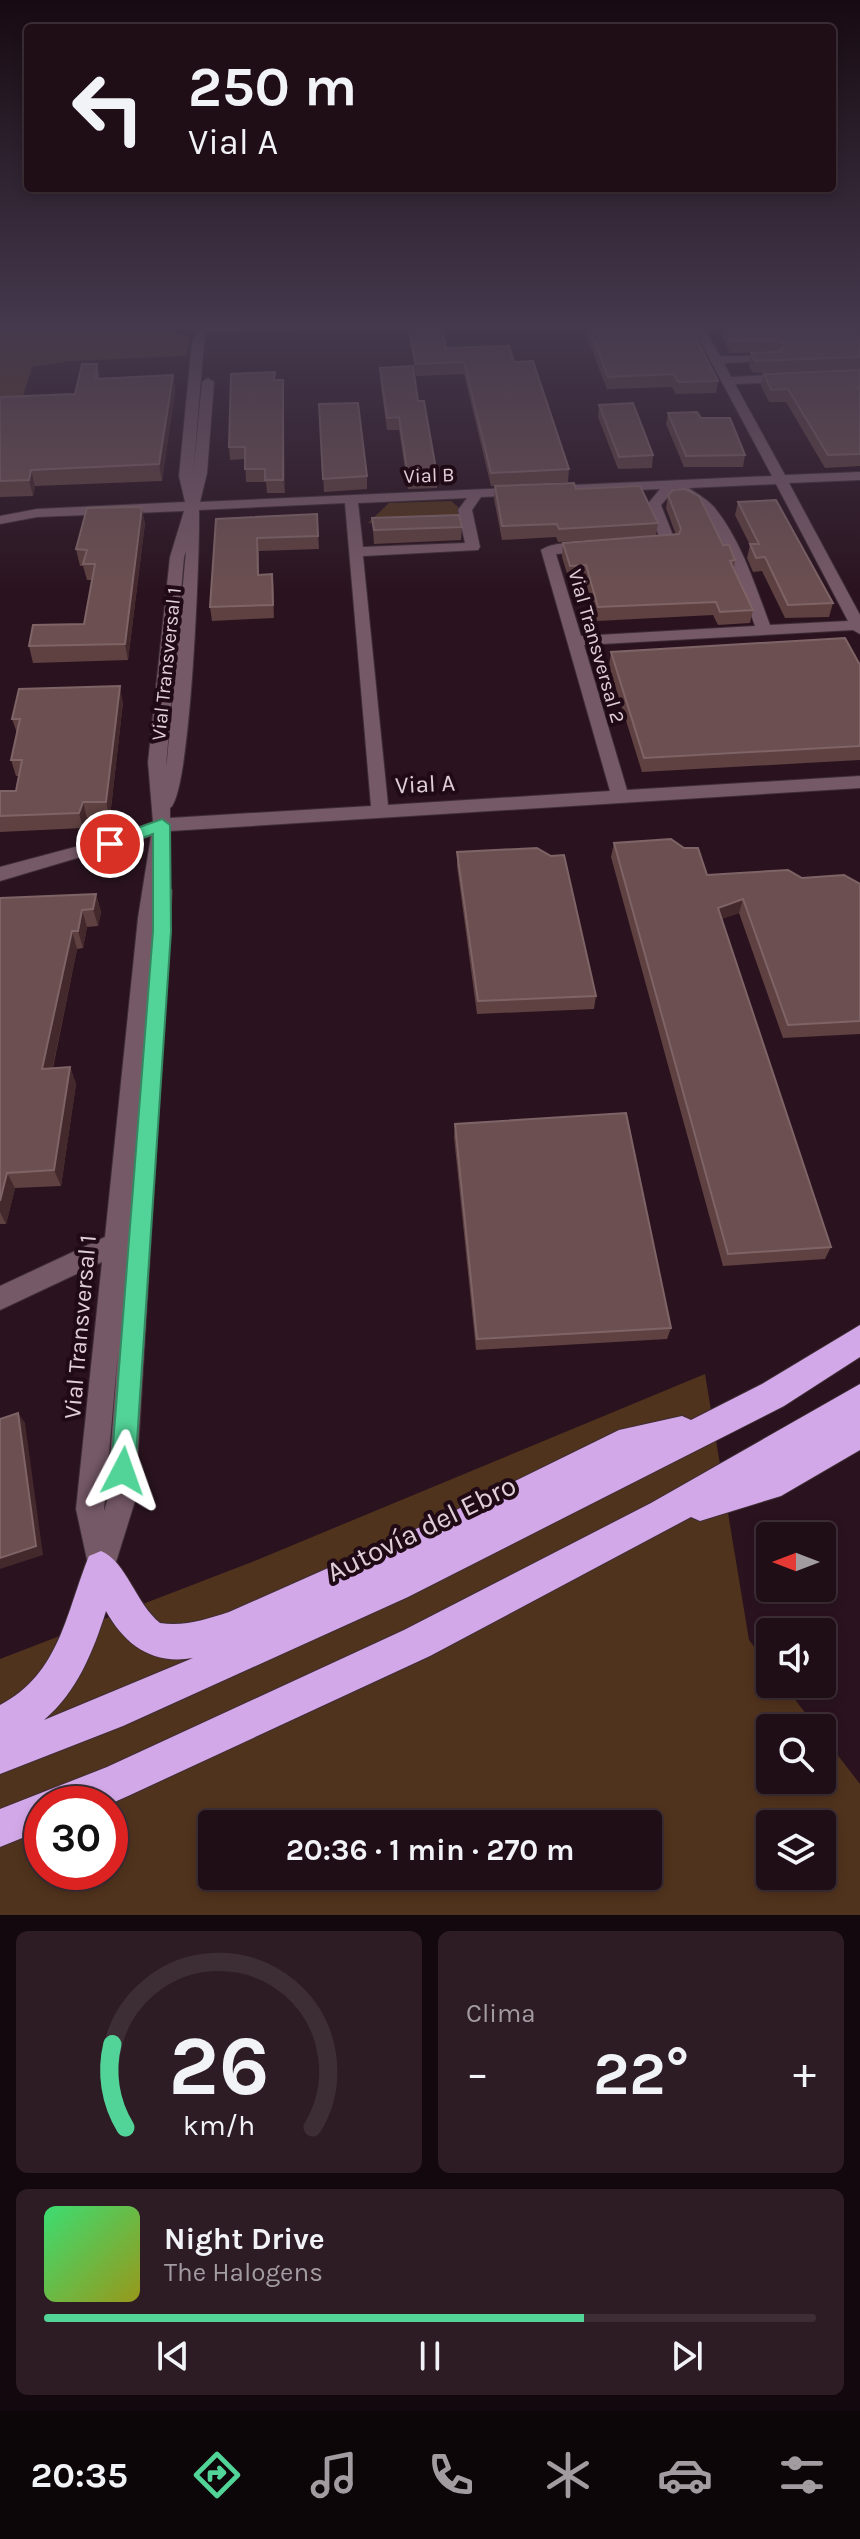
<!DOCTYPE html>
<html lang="es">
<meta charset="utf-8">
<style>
body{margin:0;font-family:Karla,sans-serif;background:#2d1c24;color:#f1f3f6;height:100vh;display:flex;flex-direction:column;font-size:30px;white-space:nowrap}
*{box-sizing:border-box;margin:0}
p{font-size:26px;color:#a29ca1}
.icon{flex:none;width:44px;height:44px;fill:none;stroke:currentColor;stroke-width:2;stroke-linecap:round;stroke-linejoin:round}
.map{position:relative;height:1915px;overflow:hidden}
.drawer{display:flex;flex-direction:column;gap:16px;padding:16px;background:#12080d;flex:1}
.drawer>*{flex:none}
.banner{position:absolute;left:24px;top:24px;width:812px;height:168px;border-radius:8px;box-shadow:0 4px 12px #0003,0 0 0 2px #3d2e36;background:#200e17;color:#f1f3f6;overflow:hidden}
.needle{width:52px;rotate:270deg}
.buttons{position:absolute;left:756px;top:1522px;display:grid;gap:16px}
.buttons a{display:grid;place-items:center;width:80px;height:80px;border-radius:8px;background:#200e17;box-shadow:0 4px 12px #0003,0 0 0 2px #3d2e36;font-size:40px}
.speed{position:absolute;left:24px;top:1786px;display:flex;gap:16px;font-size:40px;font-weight:700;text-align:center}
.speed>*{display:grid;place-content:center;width:104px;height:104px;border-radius:50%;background:#200e17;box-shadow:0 4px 12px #0003,0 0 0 2px #3d2e36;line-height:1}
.speed .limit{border:12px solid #d22;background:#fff;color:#111}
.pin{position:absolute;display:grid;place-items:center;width:68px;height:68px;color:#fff;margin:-34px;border:4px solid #fff;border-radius:50%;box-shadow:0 2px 8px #0007}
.me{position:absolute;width:88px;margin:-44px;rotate:4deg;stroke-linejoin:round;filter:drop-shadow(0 0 6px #0008)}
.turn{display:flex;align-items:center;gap:28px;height:168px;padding:0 32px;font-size:36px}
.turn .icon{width:104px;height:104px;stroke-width:2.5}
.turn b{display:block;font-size:56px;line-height:68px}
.big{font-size:60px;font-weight:700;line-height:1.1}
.drawer .tile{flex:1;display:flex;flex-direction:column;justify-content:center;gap:12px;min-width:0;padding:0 28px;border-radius:12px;background:#2d1c24}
.drawer .dial{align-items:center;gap:0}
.dial svg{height:208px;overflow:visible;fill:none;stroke:#3d2e36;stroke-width:7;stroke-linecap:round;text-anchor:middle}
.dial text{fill:#f1f3f6;stroke:none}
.song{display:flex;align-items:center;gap:24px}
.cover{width:96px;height:96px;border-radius:12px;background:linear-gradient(135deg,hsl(140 70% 55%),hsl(60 70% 35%))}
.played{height:8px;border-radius:4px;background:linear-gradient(90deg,#52d397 70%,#3d2e36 70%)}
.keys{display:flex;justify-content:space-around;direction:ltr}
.heat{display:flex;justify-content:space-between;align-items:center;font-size:44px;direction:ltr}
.drawer .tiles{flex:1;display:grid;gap:16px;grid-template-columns:1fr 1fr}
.tile:last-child{grid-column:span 2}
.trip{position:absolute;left:198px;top:1810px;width:464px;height:80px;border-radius:8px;background:#200e17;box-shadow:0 4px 12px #0003,0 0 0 2px #3d2e36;font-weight:700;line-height:80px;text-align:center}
.tab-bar{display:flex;height:128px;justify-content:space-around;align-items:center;background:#0d0609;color:#a29ca1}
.tab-bar .icon{width:56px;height:56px}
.tab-bar .selected{color:#52d397}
.tab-bar b{font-size:36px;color:#f1f3f6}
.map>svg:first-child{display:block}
.green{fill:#50331d;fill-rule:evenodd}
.forest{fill:#583a24}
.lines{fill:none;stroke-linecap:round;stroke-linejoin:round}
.minor-casing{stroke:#3f2e36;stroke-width:2}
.highway-casing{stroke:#3f2e36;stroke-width:2}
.minor{fill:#765967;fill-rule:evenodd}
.highway{fill:#d3a8e8;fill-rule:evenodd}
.wall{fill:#5e4140}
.shaded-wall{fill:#43282c}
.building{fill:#6c5051;stroke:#7e6466;stroke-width:2}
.route{fill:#52d397;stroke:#358962;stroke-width:2}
.labels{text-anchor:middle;stroke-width:8;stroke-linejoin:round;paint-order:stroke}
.far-street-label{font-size:20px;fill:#e0cfd7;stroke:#200a16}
.street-label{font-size:24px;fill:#e0cfd7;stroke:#200a16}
.near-street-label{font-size:28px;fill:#e0cfd7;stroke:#200a16}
</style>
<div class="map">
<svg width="860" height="1915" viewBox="0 0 860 1915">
<rect width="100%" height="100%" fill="#2a131f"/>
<g class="green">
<path d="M451 501 463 511V519L368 523 389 503Z"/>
<path d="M705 1374 749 1640 770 1668V1684H783L817 1728H770V1780H822V1735L860 1784V1915H0V1659L252 1562ZM42 1804H110V1872H42ZM212 1824H648V1876H212ZM770 1824H822V1876H770Z"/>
</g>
<path class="forest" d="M44 324H149L190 337 186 356 70 361 32 367 22 399 0 403V330Z"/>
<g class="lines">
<defs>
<path id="minor" d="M174 324H210L215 327 426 324 420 327 207 332 204 342 193 476 202 382 208 378 214 382 207 473 200 502 772 476 691 324H702L720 356H779L781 358 775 361 724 363 731 377 790 374 796 378 790 382 735 384 785 475 860 472V480L789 483 860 615V634L853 630 584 645 627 790 860 776V788L170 831 163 883 172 890 135 1501 111 1578 101 1582 91 1578 76 1509 102 1262 0 1310V1286L105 1237 138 918 151 836 0 881V867L105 839 153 822 148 762 170 557 184 511 37 517 0 524V516L37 509 185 502 179 476 192 342 197 330ZM776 484 848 621 770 625C755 585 741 540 714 507 707 499 697 494 689 488ZM676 488C684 498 696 503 704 513 729 544 742 588 755 626L581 636 556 554 587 552 594 548C583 540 552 542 541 550L610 791 388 805 363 556 478 550 480 547 472 510 481 497 660 489 647 505 660 539 644 544C651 551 669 550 676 543L661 505ZM467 498 458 510 465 543 363 547 358 503ZM345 503 371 806 170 818V808C191 795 200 548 199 510ZM186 551 167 760 166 766 184 557ZM118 1351 107 1501 104 1511V1509Z"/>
<g id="highway">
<path d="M860 1325V1357L784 1406 408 1597 123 1726 0 1774V1705C60 1674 66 1612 89 1556L101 1551C126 1561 136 1604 160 1623 184 1627 207 1619 229 1612L434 1521 619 1430 682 1416 691 1420 762 1384ZM106 1611C125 1645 152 1665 193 1658L44 1720C77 1692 93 1652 106 1611Z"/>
<path d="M860 1384V1450L781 1496 700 1521 691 1517 430 1656 128 1796 110 1804H42V1830L0 1847V1809L107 1767 404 1630 651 1503Z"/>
</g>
</defs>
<use href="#minor" class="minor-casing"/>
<use href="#highway" class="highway-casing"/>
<use href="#minor" class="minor"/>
<use href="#highway" class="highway"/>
</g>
<g class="wall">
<path d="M648 324H689L718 381 716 393 676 394 672 387 607 389 587 338 589 327Z"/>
<path d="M717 324H860V369L753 373 749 365 751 353 775 352 730 353Z"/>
<path d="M409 330 446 348 514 362 569 469 568 482 491 486 464 374 416 376 410 342Z"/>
<path d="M97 364 100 378 173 375 175 391 162 481 35 486 33 496 0 497V397L75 394Z"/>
<path d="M380 368 418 401 437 475V488L408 489 399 430H387L380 380Z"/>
<path d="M860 370V466L825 468 786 402H769L761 386 764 374Z"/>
<path d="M283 380 285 493H267L266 482H246L245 459 230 460 229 447Z"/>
<path d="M319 404 367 476V489L324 492Z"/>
<path d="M599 405 653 455 652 468 618 469 598 417Z"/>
<path d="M668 413 701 418 745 455 743 467H684L666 424Z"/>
<path d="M495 486 576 489 658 523 656 536 676 535 666 508 668 495 723 545 735 560 734 568 753 610 750 623 718 625 713 615 597 621 585 579 569 580 562 557 563 543 653 536 558 542 556 537 502 540 494 499Z"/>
<path d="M738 502 833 603 829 617 785 618 762 571 753 572 747 558 750 545 735 515Z"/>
<path d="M317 514 319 549 259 551V575L274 587V618L212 621 210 607 216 519Z"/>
<path d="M372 518 462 527 461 540 374 544Z"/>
<path d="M145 523 128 660 33 663 29 646 84 624 92 580H87L83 566H80L76 549Z"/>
<path d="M611 652 860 665V760L642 772 609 666Z"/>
<path d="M123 702 110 817 87 818 83 828 0 832V791H16L19 776H16L11 760 17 733 12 719Z"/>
<path d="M614 843 707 875 802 878 860 884V1034L783 1038 739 913 721 919 831 1247 825 1259 723 1266 611 857Z"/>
<path d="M457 852 596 996 594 1009 477 1014 457 866Z"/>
<path d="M96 894 101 912 98 926 87 927 83 948 77 949 53 1068 70 1067 76 1084 61 1186 15 1188 6 1224H0V898Z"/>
<path d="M455 1124 671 1328 667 1339 476 1350 454 1137Z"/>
</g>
<g class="shaded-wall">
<path d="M173 375 175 391 162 481 159 464Z"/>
<path d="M283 380 284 392 285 493 283 480Z"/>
<path d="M31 470 35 486 33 496 29 480Z"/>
<path d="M142 507 145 523 128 660 125 644Z"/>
<path d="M272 574 274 587V618L273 605Z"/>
<path d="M120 686 123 702 110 817 106 802Z"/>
<path d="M83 802 87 818 83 828 79 813Z"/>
<path d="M96 894 101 912 98 926 93 909Z"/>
<path d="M743 899 739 913 714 921 718 908Z"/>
<path d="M82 910 87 927 83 948 78 931Z"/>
<path d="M72 931 77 949 49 1085 42 1069Z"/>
<path d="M70 1067 76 1084 61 1186 54 1170Z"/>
<path d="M7 1173 15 1188 6 1224 0 1212V1201Z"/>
<path d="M18 1413 25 1423 43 1555 0 1569V1558Z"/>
</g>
<g class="building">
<path d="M650 324H689L718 381 678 382 674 374 608 377 589 327Z"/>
<path d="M724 324H860V357L755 361 751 353 778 352 786 345 777 340 732 341Z"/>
<path d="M442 328 446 348 509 346 514 362 533 361 569 469 491 473 464 362 416 364 409 330Z"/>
<path d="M82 364H97L96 379 173 375 159 464 31 470 29 480 0 481V397L75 394Z"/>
<path d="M413 366 418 401H424L437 475 408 476 399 417 387 418 380 368Z"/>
<path d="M860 370V387H857L860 390V454L828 455 788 389 771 390 764 374Z"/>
<path d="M275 372 274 380H283V480H265V469H245V447H229L231 374Z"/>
<path d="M358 403 367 476 323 479 319 404Z"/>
<path d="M633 403 653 455 619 457 599 405Z"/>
<path d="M697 412 701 418H730L745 455 686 456 668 413Z"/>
<path d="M574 483 576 489 640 486 658 523 559 529 557 524 502 526 495 486Z"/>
<path d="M685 489 699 496 723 545H729L735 560 730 561 753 610 720 612 716 602 598 607 586 565 570 566 563 543 679 534 681 529 668 495 673 490Z"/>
<path d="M776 500 833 603 788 605 765 557 756 558 750 544H759L738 502Z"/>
<path d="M142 507 125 644 29 646 33 625 84 624 95 564H83L87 550 76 549 87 508Z"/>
<path d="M317 514 318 536 257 538 258 575 272 574 273 605 210 607 216 519Z"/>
<path d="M459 515 462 527 374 530 372 518Z"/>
<path d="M845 638 860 665V746L644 758 611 652Z"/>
<path d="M120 686 106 802H83L79 813 0 816V791H16L22 760H11L20 719H12L19 689Z"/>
<path d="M671 839 684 848H698L707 875 788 870 802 878 844 875 860 884V1021L788 1025 743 899 718 908 831 1247 728 1254 614 843Z"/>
<path d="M537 848 551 856 564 855 596 996 478 1001 457 852Z"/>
<path d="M96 894 93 909 82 910 78 931H72L42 1069 70 1067 54 1170 7 1173 0 1201V898Z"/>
<path d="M626 1113 671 1328 477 1339 455 1124Z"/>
<path d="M18 1413 36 1546 0 1558V1419Z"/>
</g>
<linearGradient id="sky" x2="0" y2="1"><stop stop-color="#170a11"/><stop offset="0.55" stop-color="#44394d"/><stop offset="1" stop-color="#44394d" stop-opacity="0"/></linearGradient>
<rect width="860" height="592" fill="url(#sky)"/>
<path class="route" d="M162 819 170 825 171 931 135 1471 132 1480 123 1483 114 1480 111 1471 153 931V834L110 850 101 844 104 840Z"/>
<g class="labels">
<g class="far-street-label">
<text transform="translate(429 475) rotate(-2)" y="7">Vial B</text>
<text transform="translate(597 646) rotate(74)" y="7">Vial Transversal 2</text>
<text transform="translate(166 664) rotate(-84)" y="7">Vial Transversal 1</text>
</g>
<g class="street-label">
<text transform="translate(425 784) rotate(-3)" y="8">Vial A</text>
<text transform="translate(80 1327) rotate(-85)" y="8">Vial Transversal 1</text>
</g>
<g class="near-street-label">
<text transform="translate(421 1528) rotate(-26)" y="10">Autovía del Ebro</text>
</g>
</g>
</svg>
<div class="buttons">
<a><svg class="needle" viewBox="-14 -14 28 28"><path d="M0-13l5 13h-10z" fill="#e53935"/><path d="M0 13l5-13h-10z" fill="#a29ca1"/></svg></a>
<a><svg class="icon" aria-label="sound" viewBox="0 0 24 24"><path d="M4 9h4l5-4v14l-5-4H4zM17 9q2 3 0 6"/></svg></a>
<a><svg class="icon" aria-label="search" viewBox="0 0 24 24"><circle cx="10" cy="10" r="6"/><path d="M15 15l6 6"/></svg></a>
<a><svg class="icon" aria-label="layers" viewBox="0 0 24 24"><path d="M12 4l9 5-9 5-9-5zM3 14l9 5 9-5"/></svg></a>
</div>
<div class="speed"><div class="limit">30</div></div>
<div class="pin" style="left:110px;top:844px;background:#d93025"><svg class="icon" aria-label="arrive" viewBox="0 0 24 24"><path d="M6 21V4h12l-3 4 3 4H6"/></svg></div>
<svg class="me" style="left:123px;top:1471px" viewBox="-20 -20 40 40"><path d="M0-17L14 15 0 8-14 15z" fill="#52d397" stroke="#fff" stroke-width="4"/></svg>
<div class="trip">20:36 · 1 min · 270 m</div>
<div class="banner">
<div class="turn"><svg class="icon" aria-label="left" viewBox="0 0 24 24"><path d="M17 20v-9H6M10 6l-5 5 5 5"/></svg><div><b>250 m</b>Vial A</div></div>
</div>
</div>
<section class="drawer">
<div class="tiles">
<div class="tile dial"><svg viewBox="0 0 100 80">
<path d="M14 69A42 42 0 1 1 86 69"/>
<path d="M14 69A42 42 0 0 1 9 37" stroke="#52d397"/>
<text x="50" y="56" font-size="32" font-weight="700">26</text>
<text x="50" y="72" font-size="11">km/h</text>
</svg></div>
<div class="tile"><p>Clima</p>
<div class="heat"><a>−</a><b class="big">22°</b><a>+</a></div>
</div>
<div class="tile">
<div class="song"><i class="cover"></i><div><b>Night Drive</b><p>The Halogens</p></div></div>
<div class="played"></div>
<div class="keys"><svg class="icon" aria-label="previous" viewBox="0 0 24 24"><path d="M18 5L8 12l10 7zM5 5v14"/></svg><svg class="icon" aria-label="pause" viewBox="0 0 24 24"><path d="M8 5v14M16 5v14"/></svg><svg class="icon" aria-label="next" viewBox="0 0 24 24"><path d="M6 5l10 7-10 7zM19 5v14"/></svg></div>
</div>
</div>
</section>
<nav class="tab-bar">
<b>20:35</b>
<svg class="icon selected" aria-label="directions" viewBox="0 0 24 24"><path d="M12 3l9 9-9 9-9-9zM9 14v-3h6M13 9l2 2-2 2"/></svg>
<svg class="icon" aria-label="music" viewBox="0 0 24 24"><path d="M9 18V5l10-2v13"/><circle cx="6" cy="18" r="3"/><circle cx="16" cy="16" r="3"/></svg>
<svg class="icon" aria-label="phone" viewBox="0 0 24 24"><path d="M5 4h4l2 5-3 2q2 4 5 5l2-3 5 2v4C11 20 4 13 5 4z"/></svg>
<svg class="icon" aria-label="climate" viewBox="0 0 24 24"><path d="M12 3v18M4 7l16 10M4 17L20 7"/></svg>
<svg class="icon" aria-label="car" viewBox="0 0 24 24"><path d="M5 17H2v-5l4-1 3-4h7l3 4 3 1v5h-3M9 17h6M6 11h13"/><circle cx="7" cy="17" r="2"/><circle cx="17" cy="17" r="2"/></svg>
<svg class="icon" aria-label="filters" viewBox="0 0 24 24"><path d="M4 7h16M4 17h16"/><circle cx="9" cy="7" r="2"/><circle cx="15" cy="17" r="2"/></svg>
</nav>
